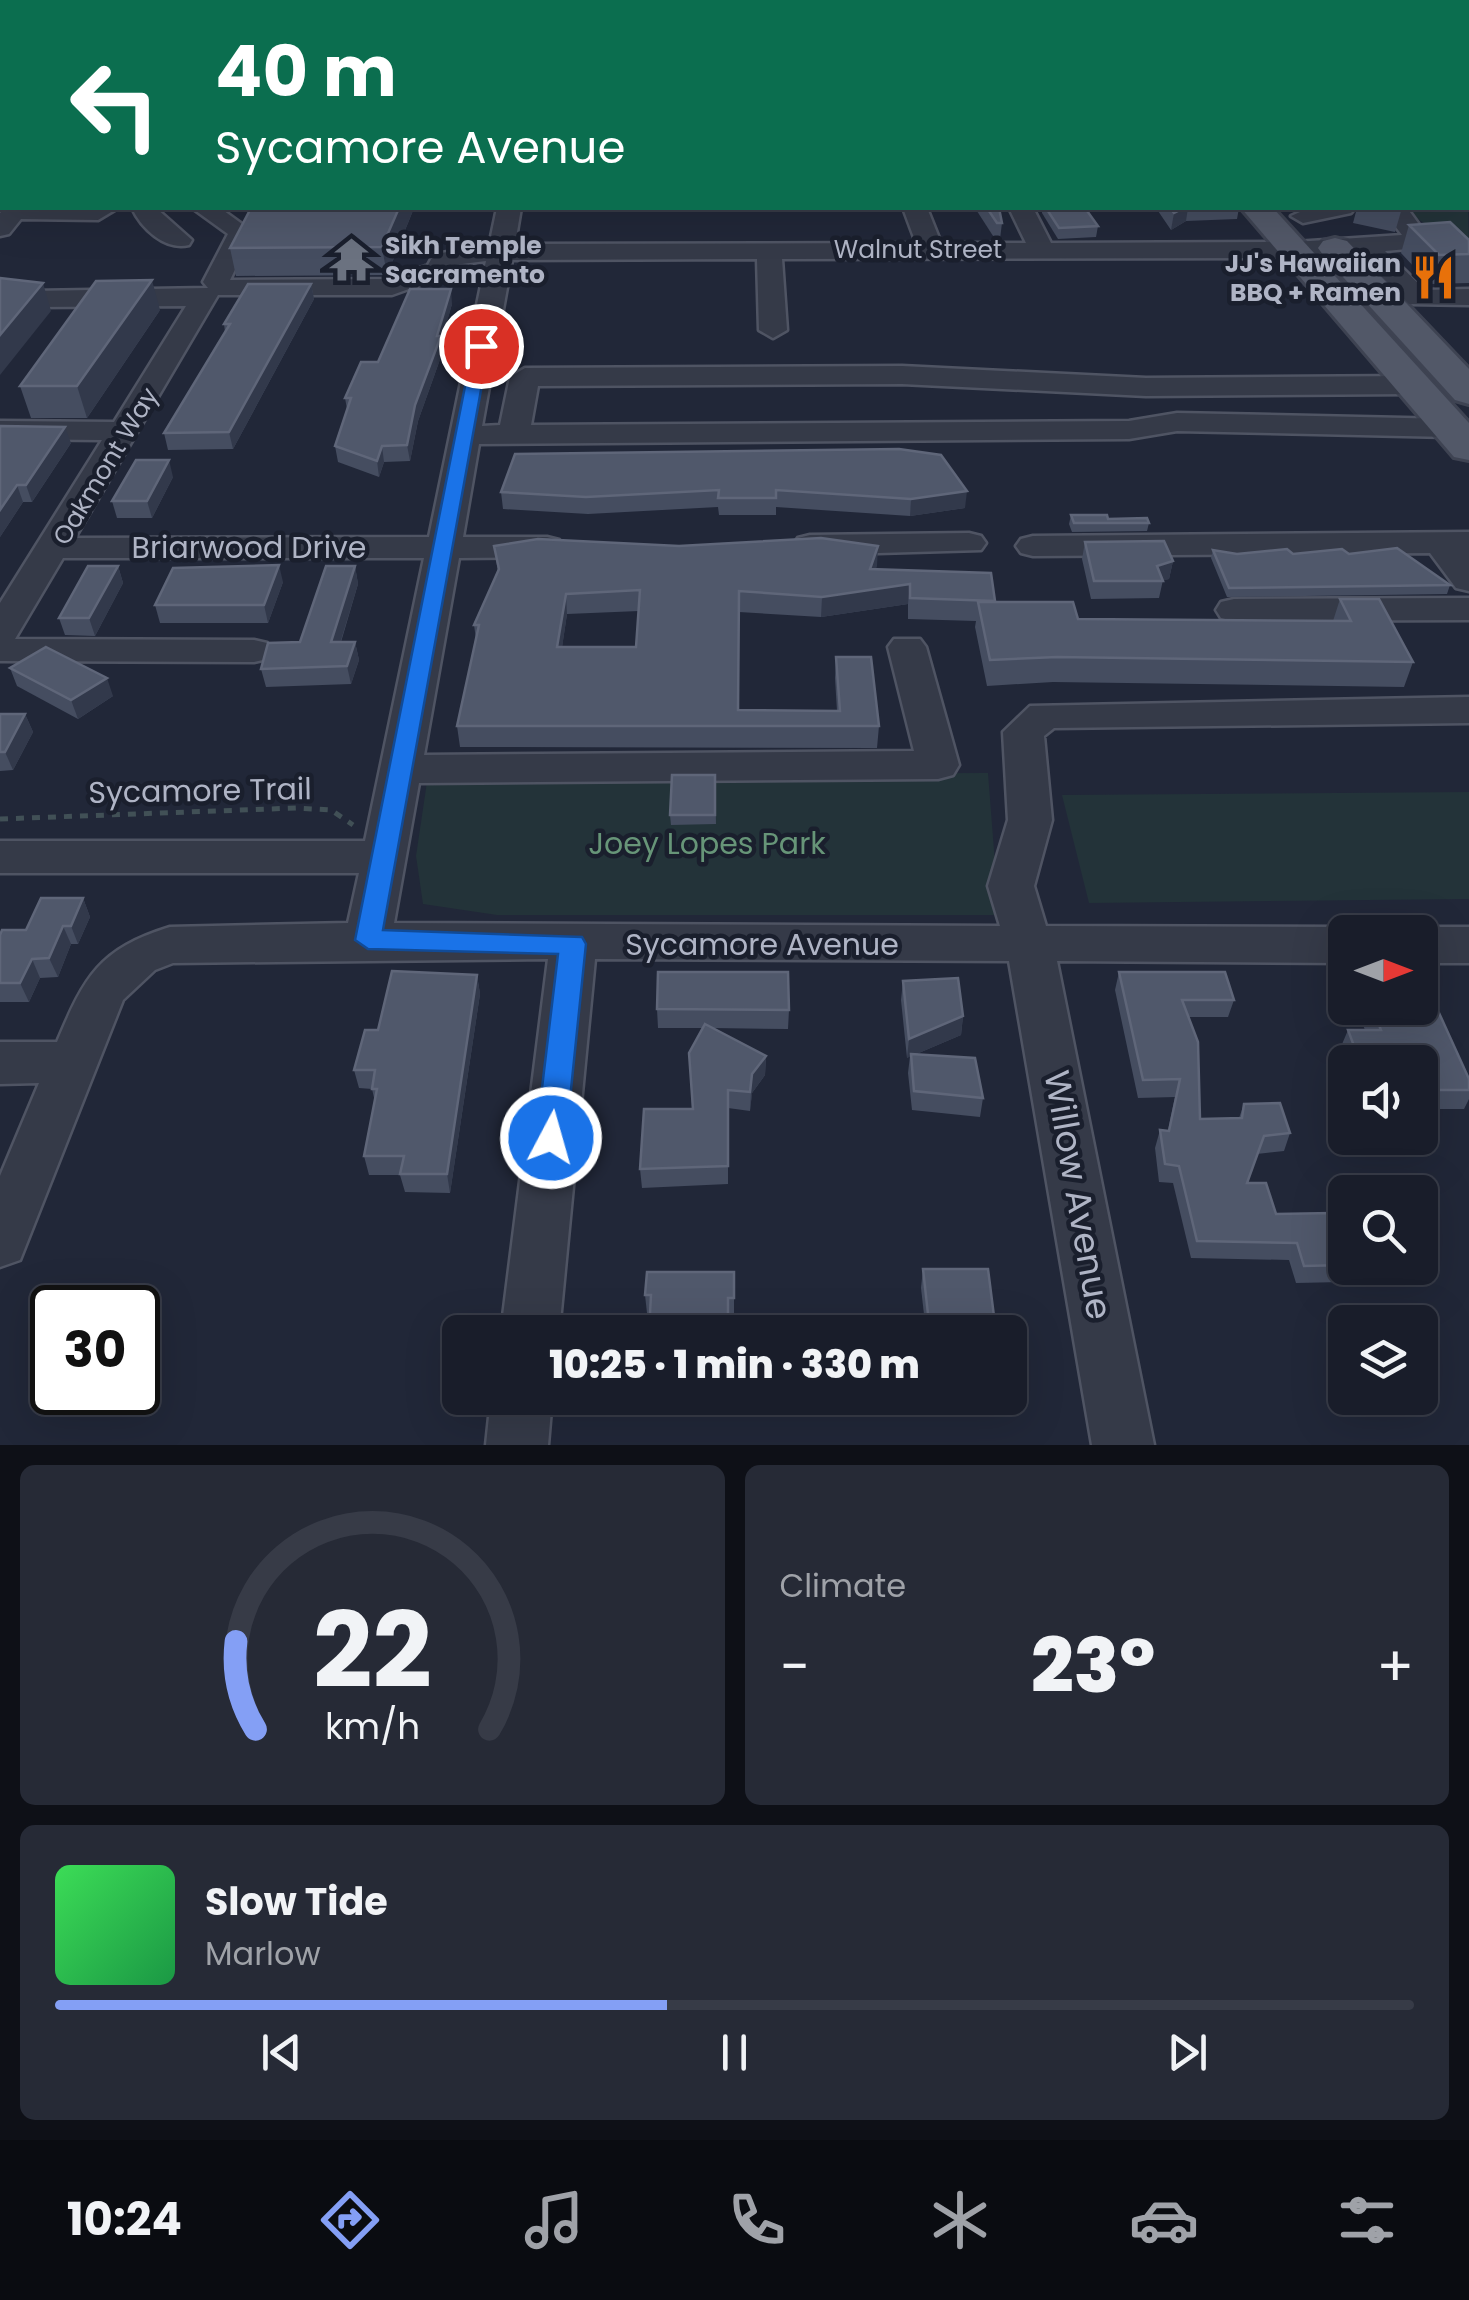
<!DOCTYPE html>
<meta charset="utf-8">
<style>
body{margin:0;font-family:Poppins,sans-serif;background:#262a36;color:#f1f3f6;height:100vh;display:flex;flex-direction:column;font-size:38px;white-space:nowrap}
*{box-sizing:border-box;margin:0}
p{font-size:32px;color:#9fa2a8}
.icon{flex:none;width:55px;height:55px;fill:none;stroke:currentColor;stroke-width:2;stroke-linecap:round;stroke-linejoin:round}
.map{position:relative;height:1445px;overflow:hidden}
.drawer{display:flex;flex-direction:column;gap:20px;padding:20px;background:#0e1017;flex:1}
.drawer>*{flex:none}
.banner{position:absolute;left:0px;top:0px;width:1470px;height:210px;box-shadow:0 10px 40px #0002,0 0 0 2px #373b47;background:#0b6e4f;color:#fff;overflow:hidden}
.needle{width:65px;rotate:90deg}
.tools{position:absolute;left:1328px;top:915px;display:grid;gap:20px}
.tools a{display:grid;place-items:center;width:110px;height:110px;border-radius:15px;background:#191d2a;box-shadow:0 10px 40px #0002,0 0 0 2px #373b47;font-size:50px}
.speed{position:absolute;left:30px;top:1285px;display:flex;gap:20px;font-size:50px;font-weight:700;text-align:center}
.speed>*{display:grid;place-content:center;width:130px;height:130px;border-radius:50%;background:#191d2a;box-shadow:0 10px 40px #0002,0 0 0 2px #373b47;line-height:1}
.speed .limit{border:5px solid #111;border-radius:15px;background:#fff;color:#111}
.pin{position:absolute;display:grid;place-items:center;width:85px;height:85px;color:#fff;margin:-42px;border:5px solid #fff;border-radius:50%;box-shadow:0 2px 10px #0007}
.me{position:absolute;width:110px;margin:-55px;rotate:6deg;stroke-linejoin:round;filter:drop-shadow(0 0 8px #0008)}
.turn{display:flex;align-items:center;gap:35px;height:210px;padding:0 50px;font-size:45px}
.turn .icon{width:130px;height:130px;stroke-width:2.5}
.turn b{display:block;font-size:70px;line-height:85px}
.big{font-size:75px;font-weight:800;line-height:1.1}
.drawer .widget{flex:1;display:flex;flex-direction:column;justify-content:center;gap:15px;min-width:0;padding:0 35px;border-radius:15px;background:#262a36}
.drawer .dial{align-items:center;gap:0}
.dial svg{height:260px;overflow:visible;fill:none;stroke:#373b47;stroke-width:7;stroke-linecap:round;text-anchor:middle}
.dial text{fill:#f1f3f6;stroke:none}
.song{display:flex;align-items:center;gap:30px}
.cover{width:120px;height:120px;border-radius:15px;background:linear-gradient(135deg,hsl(130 70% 55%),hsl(140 70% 35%))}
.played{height:10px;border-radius:5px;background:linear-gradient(90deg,#849ff5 45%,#373b47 45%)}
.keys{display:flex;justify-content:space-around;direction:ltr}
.heat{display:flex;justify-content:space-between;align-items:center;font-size:55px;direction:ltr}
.drawer .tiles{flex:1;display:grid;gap:20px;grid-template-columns:1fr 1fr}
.widget:last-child{grid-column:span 2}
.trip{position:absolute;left:442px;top:1315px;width:585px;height:100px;border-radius:15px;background:#191d2a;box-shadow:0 10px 40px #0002,0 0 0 2px #373b47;font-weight:800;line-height:100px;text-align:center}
.tabs{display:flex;height:160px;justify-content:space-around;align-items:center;background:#0a0c11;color:#9fa2a8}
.tabs .icon{width:70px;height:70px}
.tabs .active{color:#849ff5}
.tabs b{font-size:45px;color:#f1f3f6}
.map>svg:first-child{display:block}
.green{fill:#233339}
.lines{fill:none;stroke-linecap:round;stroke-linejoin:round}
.minor-casing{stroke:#4f5463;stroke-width:5}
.major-casing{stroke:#3e4352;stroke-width:6}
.highway-casing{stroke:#3c4150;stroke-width:5}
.path{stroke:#415056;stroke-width:5;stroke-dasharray:8 8;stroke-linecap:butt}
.minor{fill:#353a48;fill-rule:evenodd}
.major{fill:#525868;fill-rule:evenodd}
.highway{fill:#6e6752;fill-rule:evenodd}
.wall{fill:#454d60;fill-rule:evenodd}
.shaded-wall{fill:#32394b}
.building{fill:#50586b;stroke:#5f6679;stroke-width:2.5;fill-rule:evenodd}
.route{fill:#1a73e8;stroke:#114b97;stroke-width:2.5}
.labels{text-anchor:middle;stroke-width:9;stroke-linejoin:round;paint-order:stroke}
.far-poi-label{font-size:25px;font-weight:bold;fill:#afb4c5;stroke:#1a1f2d;text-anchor:start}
.far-street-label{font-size:25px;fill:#afb4c5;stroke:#1a1f2d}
.street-label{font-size:30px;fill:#afb4c5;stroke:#1a1f2d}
.park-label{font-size:30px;fill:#679578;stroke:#1a1f2d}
.near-street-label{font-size:35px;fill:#afb4c5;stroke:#1a1f2d}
</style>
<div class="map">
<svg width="1469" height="1445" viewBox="0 0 1469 1445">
<rect width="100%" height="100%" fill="#212738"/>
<g class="green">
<path d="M1468 206 1469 245H1438L1424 223 1401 208Z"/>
<path d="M988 773 999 915H497L423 904 416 856 428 775Z"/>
<path d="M1469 792V899L1089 903 1062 795Z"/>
</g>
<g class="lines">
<defs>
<g id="minor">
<path d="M1354 0H1372V2H1355Z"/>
<path d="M1438 0H1456V2H1439Z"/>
<path d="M1468 54H1469V67L1468 66Z"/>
<rect x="1468" y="118" width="1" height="13"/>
<path d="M5 208H118L98 220 21 219 9 234 0 236V213Z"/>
<path d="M132 208H156L192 240 189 245C165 251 141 228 132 208Z"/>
<path d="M192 208H220L253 232 230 280 389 279 428 265 434 254 489 246 497 208H521L515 244 916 243 903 208H927L941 243H1026L1009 208H1033L1051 243 1295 242 1402 235 1389 218 1368 208H1407L1431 241 1419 248 1385 251 1425 290 1469 289V305L1409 304 1359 253 1295 258 782 259 787 330 773 338 759 330 757 259 512 260 482 426 500 425 510 377 525 368 902 366 1146 378 1411 376 1426 385 1411 394 1146 396 902 384 538 386 531 425 1129 421 1177 413 1449 419 1464 428 1449 437 1177 431 1129 439 479 444 463 537H547L559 540 564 547 559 554 547 557 459 558 424 755 914 751 888 647 894 639H920L926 647 959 765 953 775 938 779 419 783 394 923 1000 926 988 886 1008 820 1003 732 1030 706 1469 697V723L1054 728 1044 736 1052 820 1034 886 1046 926 1345 927 1362 932H1345V963L1057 961 1154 1445H1092L1009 961 595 959 559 1332H501L548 959 173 963 155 970 123 1000 20 1260 0 1267V1176L39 1083 0 1084V1042H57C85 976 99 949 170 927L348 923 359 873H0V841H365L424 558H63L15 639 254 640 267 643 273 651 267 659 254 662 0 661V603L102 440 0 439V421L114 422 186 306 33 307 20 299 33 291 208 288 203 282 228 234ZM486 261 429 537 75 538 218 295H392L448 275 454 265Z"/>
<path d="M1309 208H1355L1351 213 1303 223 1291 216Z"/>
<path d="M1469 532V591L1456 588 1430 553 1033 556 1021 553 1016 546 1021 539 1033 536Z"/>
<path d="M969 533 981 536 986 543 981 550 810 555 798 552 793 545 798 538 810 535Z"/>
<path d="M1469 598V620L1234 621 1221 618 1216 610 1221 602 1234 599Z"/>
<path d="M1420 927H1469V963H1420V932H1403Z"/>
<path d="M491 1398H552L548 1445H486Z"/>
</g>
<g id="major">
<path d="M1093 0H1116L1118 2H1094Z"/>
<path d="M1241 208H1273L1469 423V460L1454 457Z"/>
<path d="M1335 238 1347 241 1469 369V404L1455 400 1323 255 1318 248 1323 241Z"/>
</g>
<path id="highway" d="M2 114V133L0 134V115Z"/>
</defs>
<use href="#minor" class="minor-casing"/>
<use href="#major" class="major-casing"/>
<use href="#highway" class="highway-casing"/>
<path class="path" d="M0 819 296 808 331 810 353 825"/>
<use href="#minor" class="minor"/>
<use href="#major" class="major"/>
<use href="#highway" class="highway"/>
</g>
<g class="wall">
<rect x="584" y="0" width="47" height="2"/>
<path d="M251 208H414L387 275 236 276 230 248Z"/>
<path d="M975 208H999L1002 223 1000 239H995Z"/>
<path d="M1042 208H1085L1098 226 1096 237 1058 239 1042 213Z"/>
<path d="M1156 208H1239L1237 219 1186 221 1171 230Z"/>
<path d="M1357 208H1402L1395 232 1353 223Z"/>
<path d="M1409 225 1469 240V283L1430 284 1401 253Z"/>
<path d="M311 284 314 299 233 449 168 450 164 433 225 332 224 324Z"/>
<path d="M452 304 441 342 443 351 418 421 410 461 384 462 379 477 338 462 335 446 347 409 345 398 378 362Z"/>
<path d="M160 310 87 418H31L20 386Z"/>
<path d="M0 426 71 443 32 502H23L0 537Z"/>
<path d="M899 449 965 508 910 516 776 507V515H719L718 507 588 514 503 509 501 492Z"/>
<path d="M173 477 152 518H117L112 501Z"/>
<path d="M1071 515 1149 523 1147 531 1072 532 1069 524Z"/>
<path d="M1085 542 1173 561 1169 579 1163 580 1159 598 1091 599 1082 559Z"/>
<path d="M494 546H878L876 569 995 602 1078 619 1333 621 1340 599 1413 662 1404 687 1053 682 987 686 975 627 976 621 908 619V604L821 617 739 612 738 710 837 711 835 678 836 657 879 726 877 748 460 747 457 726 476 639 474 625 498 573ZM639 611 636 647H562L567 614Z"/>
<path d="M1213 550 1237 554H1349L1450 585 1447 594 1227 597 1211 558Z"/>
<path d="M118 566 123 583 95 636 65 635 59 618Z"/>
<path d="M355 566 358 584 341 642H355L359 660 351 684 266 687 261 669 300 642Z"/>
<path d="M283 582 268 623H160L155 605Z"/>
<path d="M10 668 113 696 78 719 17 686Z"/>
<path d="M0 714H25L33 732 13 770 0 771Z"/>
<path d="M715 775 716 824 671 825 670 815Z"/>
<path d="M83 898 90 917 78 944H71L58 977 40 978 29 1002H0V935L26 930Z"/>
<path d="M1119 972 1234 1000 1228 1017H1188L1200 1119 1239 1118 1244 1104 1290 1133 1284 1151 1257 1154 1247 1183 1276 1214 1345 1251V1268H1349L1342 1282 1296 1283 1289 1260 1191 1258 1173 1183 1159 1182 1155 1148 1160 1130H1168L1175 1097 1138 1098 1115 990Z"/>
<path d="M477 975 480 994 450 1193 405 1192 400 1175H369L364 1156 375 1102 372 1089 359 1088 354 1070 378 1030Z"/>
<path d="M903 981 963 1016 961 1035 914 1055 983 1098 980 1117 912 1110 908 1073 910 1056 907 1058 901 1000Z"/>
<path d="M1356 1008H1420L1469 1079V1099L1464 1109H1420V1062H1345L1340 1049 1348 1030H1365Z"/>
<path d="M657 1009 789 1010 788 1029 713 1028 766 1056 765 1075 752 1093 750 1111 728 1108V1184L642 1188 640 1169 692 1109 689 1053 703 1028H658Z"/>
<path d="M923 1269 996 1332H926L921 1288Z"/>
<path d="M734 1272V1316L647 1313 645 1295Z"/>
</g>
<g class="shaded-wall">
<path d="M399 208H414L387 275 382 247Z"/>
<path d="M1184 208H1188L1186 221 1171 230 1174 213Z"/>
<path d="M152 280 160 310 87 418 77 386Z"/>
<path d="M43 283 51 311 0 375V335Z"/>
<path d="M311 284 314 299 233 449 229 432Z"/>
<path d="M451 289 452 304 441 342 443 351 418 421 410 461 407 445 415 405Z"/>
<path d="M65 427 71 443 32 502 26 485Z"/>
<path d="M382 446 384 462 379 477 377 461Z"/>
<path d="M169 460 173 477 152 518 147 501Z"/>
<path d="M17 485 23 502 0 537V510Z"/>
<path d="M967 491 965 508 910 516 911 499Z"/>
<path d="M878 546 877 566 869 589 870 569Z"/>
<path d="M1173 561 1169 579 1162 581 1157 566Z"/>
<path d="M279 565 283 582 268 623 264 605Z"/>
<path d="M118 566 123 583 95 636 89 618Z"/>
<path d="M355 566 358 584 335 660 331 642Z"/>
<path d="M910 584 908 604 821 617 822 597Z"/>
<path d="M566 594 567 614 559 668 557 647Z"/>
<path d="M355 642 359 660 351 684 347 666Z"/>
<path d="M107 678 113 696 78 719 71 700Z"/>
<path d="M25 714 33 732 13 770 5 752Z"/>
<path d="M83 898 90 917 78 944 71 926Z"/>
<path d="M63 926 71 944 58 977 49 958Z"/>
<path d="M32 959 40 978 29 1002 20 983Z"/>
<path d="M477 975 480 994 450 1193 447 1174Z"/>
<path d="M963 1016 961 1035 907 1058 909 1039Z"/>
<path d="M766 1056 765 1075 752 1093 750 1111 752 1074Z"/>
</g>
<g class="building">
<path d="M407 0H482L481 2H406Z"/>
<path d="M676 0H956L957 2H676Z"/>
<path d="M997 0H1029L1031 2H999Z"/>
<path d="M251 208H399L382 247 230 248Z"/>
<path d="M987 208H999L1002 223H997Z"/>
<path d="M1046 208H1085L1098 226 1059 228Z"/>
<path d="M1170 208H1184L1174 213Z"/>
<path d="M1450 222 1469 240V254L1439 255 1409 225Z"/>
<path d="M0 278 43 283 0 335Z"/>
<path d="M152 280 77 386H20L96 281Z"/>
<path d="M248 284H311L229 432 164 433 230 324H224Z"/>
<path d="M410 289H451L437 336H441L415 405 407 445 382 446 377 461 335 446 351 398H345L361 362H378Z"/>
<path d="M0 426 65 427 26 485H17L0 510Z"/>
<path d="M899 449 941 455 967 491 911 499 776 490V498H718L719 490 586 497 501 492 515 454Z"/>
<path d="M136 460H169L147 501H112Z"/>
<path d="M1071 515H1107L1108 519 1147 518 1149 523H1074Z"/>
<path d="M821 538 878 546 870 569 991 573 995 601 910 598V584L822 597 739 591 738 710 840 711 836 657H871L879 726H457L479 625H474L499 569 494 546 538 539 679 546ZM640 590 636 647H557L566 594Z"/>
<path d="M1164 541 1173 561 1157 566 1163 581H1094L1085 542Z"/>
<path d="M1397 548 1450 585 1229 588 1213 550 1237 554 1287 549 1293 554 1342 549 1349 554Z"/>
<path d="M279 565 264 605H155L173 568Z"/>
<path d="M88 566H118L89 618H59Z"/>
<path d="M326 566H355L331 642H355L347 666 261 669 268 643 300 642Z"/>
<path d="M1340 599H1379L1413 662 1057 657 990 660 978 602H1073L1078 619 1351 621Z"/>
<path d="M46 647 107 678 71 700 10 668Z"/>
<path d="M0 714H25L5 752H0Z"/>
<path d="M672 775H715V815H670Z"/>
<path d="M41 898H83L71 926H63L49 958 32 959 20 983H0V935L2 930H26Z"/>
<path d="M392 971 477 975 447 1174H400L404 1156H364L377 1089H372L375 1070H354L365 1030H378Z"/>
<path d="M1420 971 1469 1079V1090H1420V1062H1360L1348 1030H1381L1372 1008H1420Z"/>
<path d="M658 972H788L789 1010 657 1009Z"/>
<path d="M1119 972H1225L1234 1000H1182L1198 1042 1200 1119 1242 1118 1244 1104 1280 1103 1290 1133 1264 1136 1247 1183H1266L1276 1214 1332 1213 1345 1251V1265L1304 1266 1297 1243 1197 1241 1179 1166 1165 1164 1160 1130 1169 1131 1180 1079 1143 1080Z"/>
<path d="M958 978 963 1016 909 1039 903 981Z"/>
<path d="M705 1024 766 1056 752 1074 750 1092 728 1090V1166L640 1169 644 1109H693L689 1053Z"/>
<path d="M911 1054 975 1058 983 1098 914 1091Z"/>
<path d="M923 1269H988L996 1332H930Z"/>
<path d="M647 1272H734V1298H728V1332H649L651 1295H645Z"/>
</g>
<path class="route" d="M481 341 489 346 383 930 582 937 586 944 566 1138 562 1147 551 1151 541 1147 536 1138 558 954 368 949 355 940 473 346Z"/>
<defs>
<symbol id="temple-bare" viewBox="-9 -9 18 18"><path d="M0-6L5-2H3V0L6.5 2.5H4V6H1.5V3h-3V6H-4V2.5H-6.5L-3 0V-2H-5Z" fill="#6b7280" stroke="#1a1f2d" stroke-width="2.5" paint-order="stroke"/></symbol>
<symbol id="restaurant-bare" viewBox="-9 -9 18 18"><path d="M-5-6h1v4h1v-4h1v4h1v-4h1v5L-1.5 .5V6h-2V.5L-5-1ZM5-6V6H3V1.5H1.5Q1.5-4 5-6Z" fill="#e8710a" stroke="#1a1f2d" stroke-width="2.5" paint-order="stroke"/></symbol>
</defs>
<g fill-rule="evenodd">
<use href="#temple-bare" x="320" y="228" width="63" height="63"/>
<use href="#restaurant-bare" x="1402" y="246" width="63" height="63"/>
</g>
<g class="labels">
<g class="far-poi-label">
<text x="385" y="254">Sikh Temple<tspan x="385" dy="29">Sacramento</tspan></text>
<text x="1401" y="272" text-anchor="end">JJ's Hawaiian<tspan x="1401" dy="29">BBQ + Ramen</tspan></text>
</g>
<g class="far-street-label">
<text x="918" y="258">Walnut Street</text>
<text transform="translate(105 466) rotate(-59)" y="9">Oakmont Way</text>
</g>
<g class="street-label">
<text x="249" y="558">Briarwood Drive</text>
<text transform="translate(200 791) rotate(-1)" y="10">Sycamore Trail</text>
<text x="762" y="955">Sycamore Avenue</text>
</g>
<g class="park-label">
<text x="707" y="854">Joey Lopes Park</text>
</g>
<g class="near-street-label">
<text transform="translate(1078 1195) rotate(80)" y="12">Willow Avenue</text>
</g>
</g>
</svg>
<div class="tools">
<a><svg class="needle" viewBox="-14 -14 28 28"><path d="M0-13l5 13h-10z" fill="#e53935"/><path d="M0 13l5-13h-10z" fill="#9fa2a8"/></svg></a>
<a><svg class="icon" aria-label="sound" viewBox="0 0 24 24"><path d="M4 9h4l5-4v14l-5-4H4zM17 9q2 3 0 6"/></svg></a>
<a><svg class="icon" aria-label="search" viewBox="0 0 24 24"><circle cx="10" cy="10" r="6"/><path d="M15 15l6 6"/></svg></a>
<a><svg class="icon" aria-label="layers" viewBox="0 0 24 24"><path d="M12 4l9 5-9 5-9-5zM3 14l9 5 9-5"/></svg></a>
</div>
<div class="speed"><div class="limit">30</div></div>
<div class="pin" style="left:481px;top:346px;background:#d93025"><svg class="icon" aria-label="arrive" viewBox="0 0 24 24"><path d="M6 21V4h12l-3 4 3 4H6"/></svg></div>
<svg class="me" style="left:551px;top:1138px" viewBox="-20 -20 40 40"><circle r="17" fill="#1a73e8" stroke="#fff" stroke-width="3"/><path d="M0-11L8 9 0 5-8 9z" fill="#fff"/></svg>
<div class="trip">10:25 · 1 min · 330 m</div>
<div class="banner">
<div class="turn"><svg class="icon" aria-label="left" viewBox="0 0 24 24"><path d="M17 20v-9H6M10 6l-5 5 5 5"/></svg><div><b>40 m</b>Sycamore Avenue</div></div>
</div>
</div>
<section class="drawer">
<div class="tiles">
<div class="widget dial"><svg viewBox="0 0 100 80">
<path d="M14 69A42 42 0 1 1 86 69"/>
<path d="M14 69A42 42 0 0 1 8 42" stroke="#849ff5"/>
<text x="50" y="56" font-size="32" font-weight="700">22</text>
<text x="50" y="72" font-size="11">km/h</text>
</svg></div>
<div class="widget"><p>Climate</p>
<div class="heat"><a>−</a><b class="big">23°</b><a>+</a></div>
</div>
<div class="widget">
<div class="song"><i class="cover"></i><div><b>Slow Tide</b><p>Marlow</p></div></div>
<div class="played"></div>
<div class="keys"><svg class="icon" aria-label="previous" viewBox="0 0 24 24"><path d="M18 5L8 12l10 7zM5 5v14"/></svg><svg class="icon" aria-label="pause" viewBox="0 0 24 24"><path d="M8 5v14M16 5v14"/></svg><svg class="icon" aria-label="next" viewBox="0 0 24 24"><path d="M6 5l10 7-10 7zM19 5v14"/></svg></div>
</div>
</div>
</section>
<nav class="tabs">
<b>10:24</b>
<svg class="icon active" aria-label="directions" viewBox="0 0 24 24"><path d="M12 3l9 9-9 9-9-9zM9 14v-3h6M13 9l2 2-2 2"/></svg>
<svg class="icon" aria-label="music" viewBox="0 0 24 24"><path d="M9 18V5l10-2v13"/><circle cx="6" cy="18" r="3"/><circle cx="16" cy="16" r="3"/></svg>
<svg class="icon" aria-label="phone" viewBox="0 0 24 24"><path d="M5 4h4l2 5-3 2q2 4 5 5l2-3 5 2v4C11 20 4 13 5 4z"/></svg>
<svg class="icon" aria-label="climate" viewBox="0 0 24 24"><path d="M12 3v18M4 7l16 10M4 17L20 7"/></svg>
<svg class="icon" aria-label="car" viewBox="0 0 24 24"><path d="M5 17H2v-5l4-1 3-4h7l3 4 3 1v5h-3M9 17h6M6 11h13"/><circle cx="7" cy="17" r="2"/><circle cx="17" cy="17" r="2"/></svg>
<svg class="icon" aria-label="filters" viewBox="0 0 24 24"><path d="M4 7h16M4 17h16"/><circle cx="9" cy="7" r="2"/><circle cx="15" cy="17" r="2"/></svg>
</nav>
